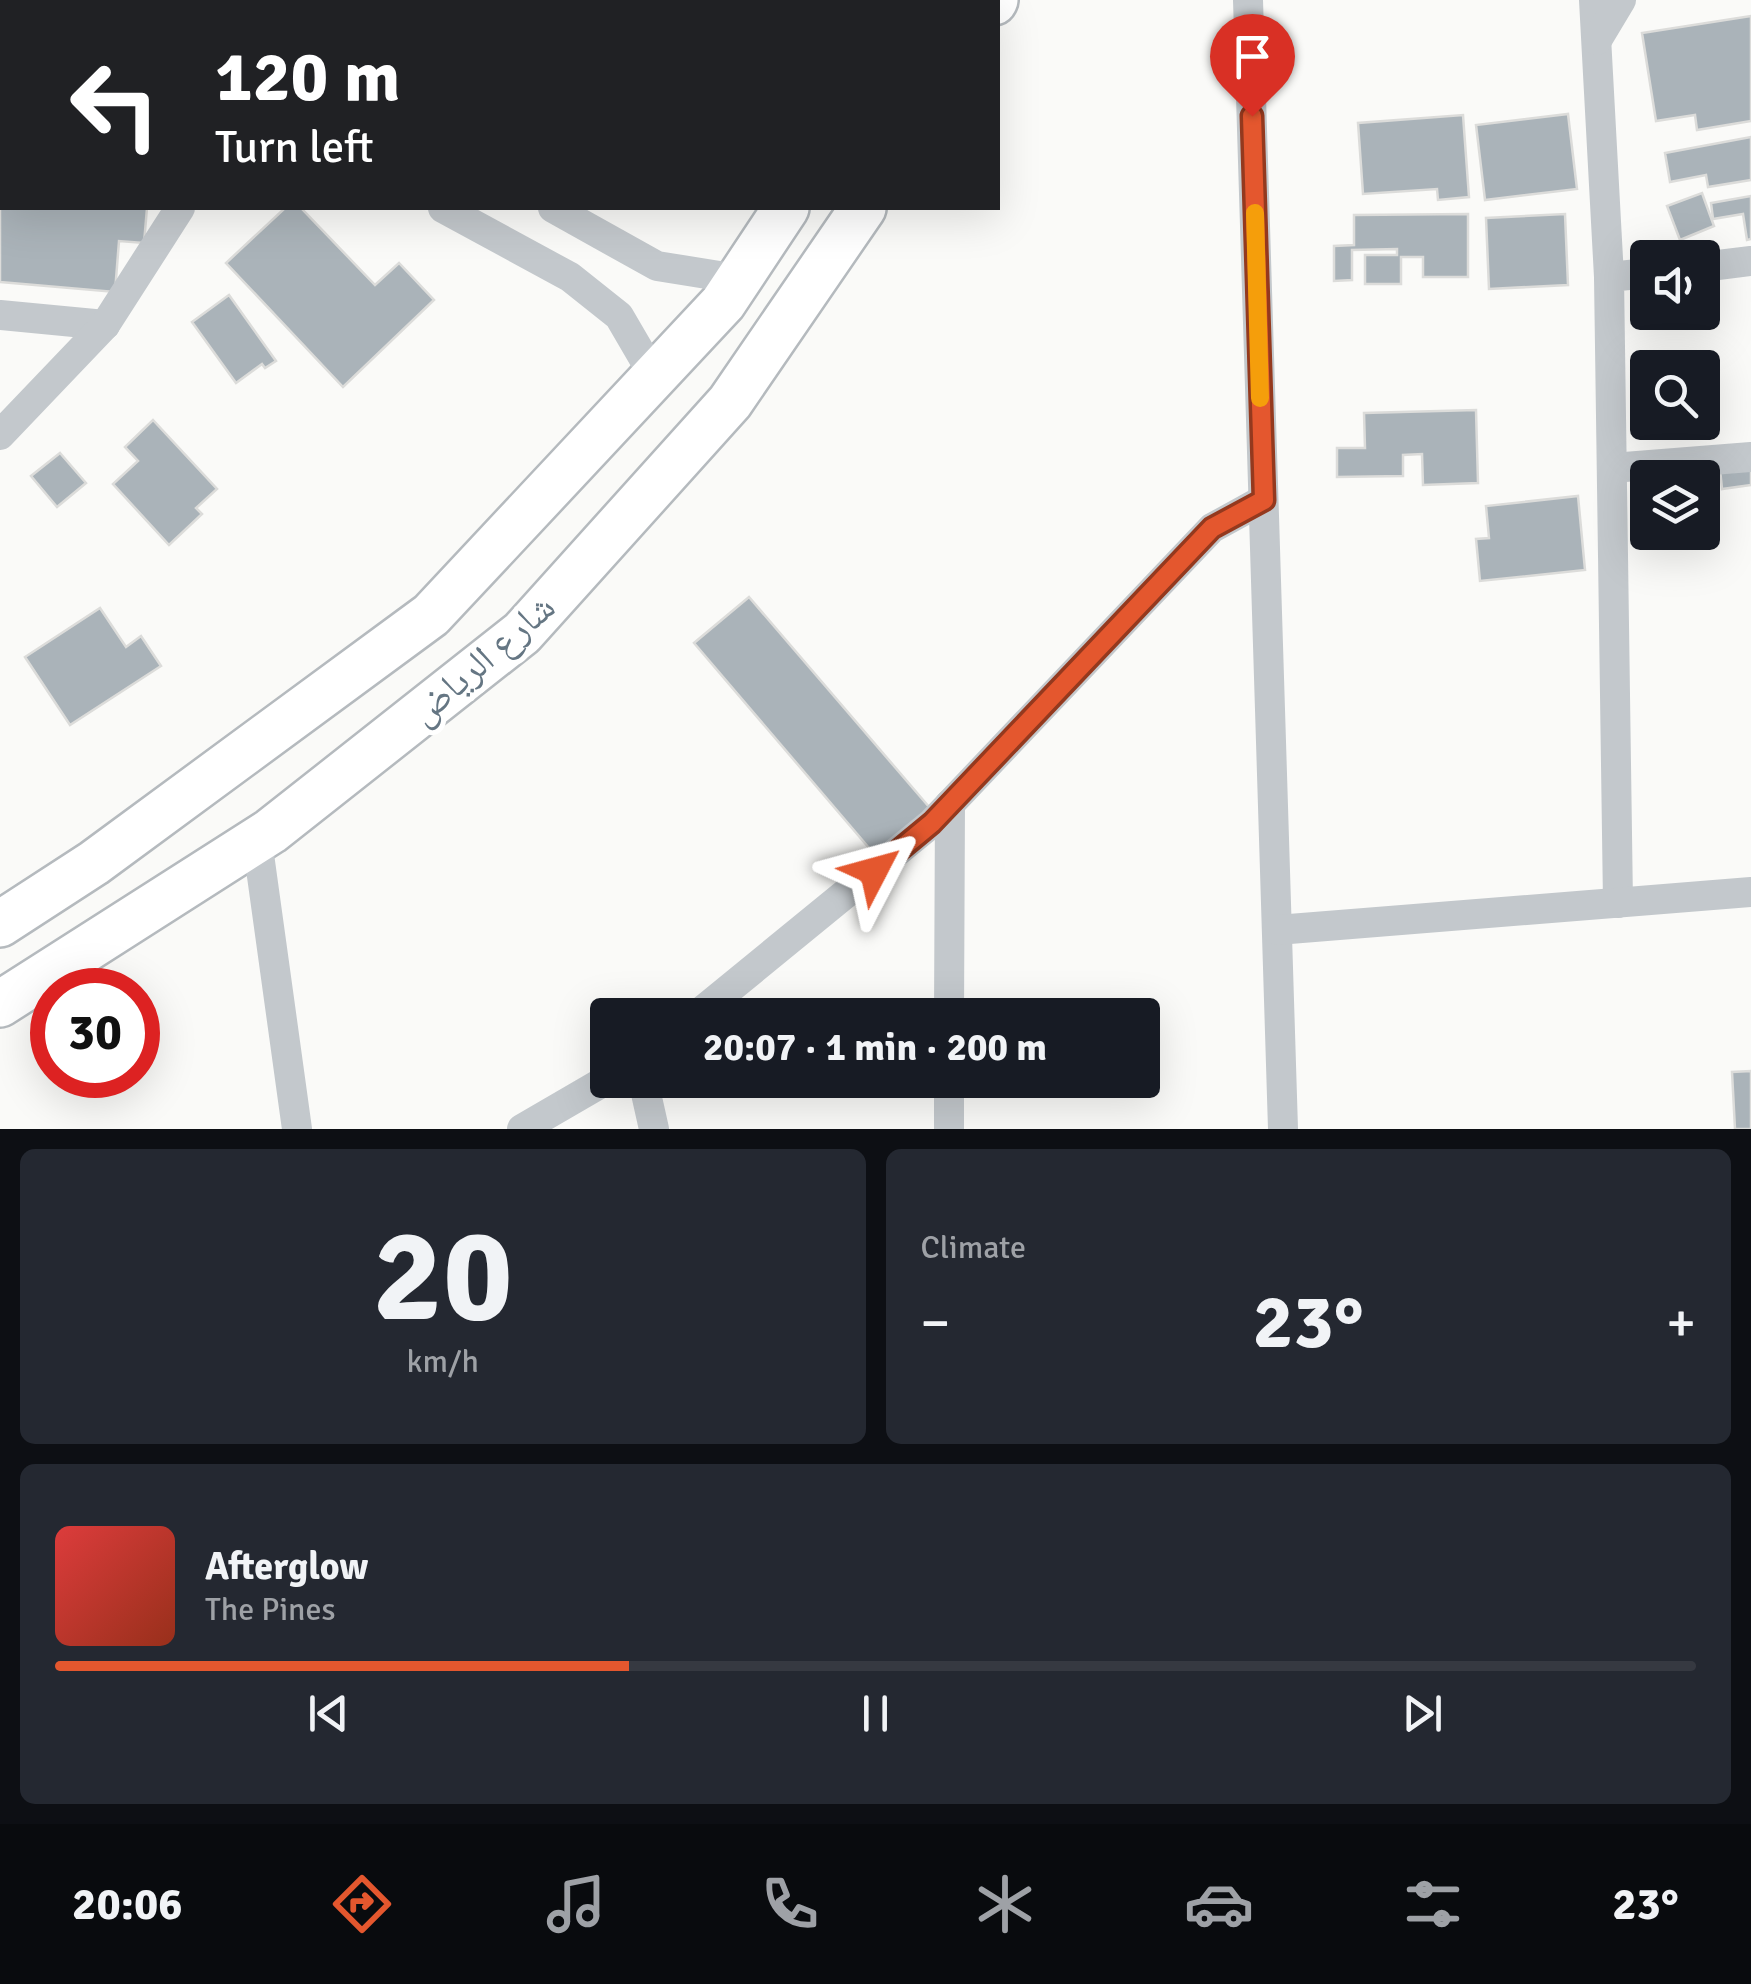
<!DOCTYPE html>
<meta charset="utf-8">
<style>
body{margin:0;font-family:Signika,"Noto Naskh Arabic",sans-serif;background:#242831;color:#f1f3f6;height:100vh;display:flex;flex-direction:column;font-size:38px;white-space:nowrap}
*{box-sizing:border-box;margin:0}
p{font-size:32px;color:#9ea1a6}
.icon{flex:none;width:55px;height:55px;fill:none;stroke:currentColor;stroke-width:2;stroke-linecap:round;stroke-linejoin:round}
.map{position:relative;height:1129px;overflow:hidden}
.drawer{display:flex;flex-direction:column;gap:20px;padding:20px;background:#0d0f14;flex:1}
.drawer>*{flex:none}
.banner{position:absolute;left:0px;top:0px;width:1000px;height:210px;box-shadow:0 10px 40px #0002;background:#202124;color:#fff;overflow:hidden}
.fabs{position:absolute;left:1630px;top:240px;display:grid;gap:20px}
.fabs a{display:grid;place-items:center;width:90px;height:90px;border-radius:10px;background:#171b24;box-shadow:0 10px 40px #0002;font-size:50px}
.speed{position:absolute;left:30px;top:968px;display:flex;gap:20px;font-size:50px;font-weight:700;text-align:center}
.speed>*{display:grid;place-content:center;width:130px;height:130px;border-radius:50%;background:#171b24;box-shadow:0 10px 40px #0002;line-height:1}
.speed .limit{border:15px solid #d22;background:#fff;color:#111}
.pin{position:absolute;display:grid;place-items:center;width:85px;height:85px;color:#fff;margin:-102px -42px;border-radius:50% 50% 50% 0;rotate:-45deg;box-shadow:0 0 10px #0007}
.pin .icon{rotate:45deg}
.me{position:absolute;width:110px;margin:-55px;rotate:51deg;stroke-linejoin:round;filter:drop-shadow(0 0 8px #0008)}
.turn{display:flex;align-items:center;gap:35px;height:210px;padding:0 50px;font-size:45px}
.turn .icon{width:130px;height:130px;stroke-width:2.5}
.turn b{display:block;font-size:70px;line-height:85px}
.big{font-size:75px;font-weight:700;line-height:1.1}
.drawer .card{flex:1;display:flex;flex-direction:column;justify-content:center;gap:15px;min-width:0;padding:0 35px;border-radius:15px;background:#242831}
.drawer .dial{align-items:center;gap:0}
.dial b{font-size:130px;line-height:1}
.song{display:flex;align-items:center;gap:30px}
.cover{width:120px;height:120px;border-radius:15px;background:linear-gradient(135deg,hsl(0 70% 55%),hsl(10 70% 35%))}
.played{height:10px;border-radius:5px;background:linear-gradient(90deg,#e4572e 35%,#363941 35%)}
.keys{display:flex;justify-content:space-around;direction:ltr}
.heat{display:flex;justify-content:space-between;align-items:center;font-size:55px;direction:ltr}
.drawer .tiles{flex:1;display:grid;gap:20px;grid-template-columns:1fr 1fr}
.card:last-child{grid-column:span 2}
.trip{position:absolute;left:590px;top:998px;width:570px;height:100px;border-radius:10px;background:#171b24;box-shadow:0 10px 40px #0002;font-weight:700;line-height:100px;text-align:center}
.tab-bar{display:flex;height:160px;justify-content:space-around;align-items:center;background:#090b0e;color:#9ea1a6}
.tab-bar .icon{width:70px;height:70px}
.tab-bar .current{color:#e4572e}
.tab-bar b{font-size:45px;color:#f1f3f6}
.map>svg:first-child{display:block}
.building{fill:#aab3b9;stroke:#dcdcda;stroke-width:2.5}
.lines{fill:none;stroke-linecap:round;stroke-linejoin:round}
.primary-casing{stroke:#b5babe;stroke-width:50}
.minor{stroke:#c3c8cc;stroke-width:30}
.primary{stroke:#fff;stroke-width:45}
.route-casing{stroke:#94391e;stroke-width:25}
.route{stroke:#e4572e;stroke-width:18}
.slow{stroke:#f59e0b;stroke-width:18}
.labels{text-anchor:middle;stroke-width:10;stroke-linejoin:round;paint-order:stroke}
.street-label{font-size:38px;fill:#657683;stroke:#fff}
</style>
<div class="map">
<svg width="1751" height="1129" viewBox="0 0 1751 1129">
<rect width="100%" height="100%" fill="#fafaf8"/>
<g class="building">
<path d="M1751 16V121L1697 130 1695 115 1656 121 1642 33Z"/>
<path d="M1568 114 1577 189 1485 200 1476 125Z"/>
<path d="M1463 115 1469 197 1438 200 1437 189 1363 194 1358 123Z"/>
<path d="M1751 137V180L1708 187 1706 175 1670 182 1665 153Z"/>
<path d="M0 172 2 208H147L144 243 119 241 115 292 0 282Z"/>
<path d="M1702 193 1714 226 1680 240 1667 206Z"/>
<path d="M1751 196V239L1747 240 1743 214 1713 219 1711 203Z"/>
<path d="M285 208H301L375 285 399 263 434 300 343 387 226 263Z"/>
<path d="M1468 214V277H1423V257H1401V284H1365V255H1397V249L1352 250V280L1334 281V246L1354 245V215Z"/>
<path d="M1565 214 1568 285 1489 289 1486 218Z"/>
<path d="M229 295 276 361 265 368 262 364 236 383 192 322Z"/>
<path d="M1476 410 1478 483 1423 485 1422 454 1403 455V476L1337 477V448H1365L1364 413Z"/>
<path d="M153 420 217 489 196 508 202 514 169 545 113 484 138 461 125 447Z"/>
<path d="M60 453 86 483 57 507 31 476Z"/>
<path d="M1751 465V485L1722 489 1720 469Z"/>
<path d="M1578 496 1585 570 1480 581 1476 539 1489 538 1486 506Z"/>
<path d="M749 597 936 815 881 862 694 643Z"/>
<path d="M100 608 126 647 141 636 161 666 70 725 25 657Z"/>
<path d="M1751 1071V1129H1735L1732 1072Z"/>
</g>
<g class="lines">
<defs>
<g id="primary">
<path d="M919 2 920 0"/>
<path d="M994 2 995 0"/>
<path d="M0 924 94 863 431 615 723 303 786 208"/>
<path d="M0 1004 271 831 522 633 730 402 863 208"/>
</g>
</defs>
<use href="#primary" class="primary-casing"/>
<g class="minor">
<path d="M1248 0 1283 1129"/>
<path d="M1594 0 1609 277"/>
<path d="M365 2 366 0"/>
<path d="M418 2V0"/>
<path d="M1597 40 1621 0"/>
<path d="M0 64H2"/>
<path d="M0 117H2"/>
<path d="M443 208 570 277 619 316 654 376"/>
<path d="M553 208 657 266 738 279"/>
<path d="M1702 267 1751 261"/>
<path d="M0 315 105 325"/>
<path d="M0 435 105 325 180 208"/>
<path d="M1612 468 1751 457"/>
<path d="M257 840 297 1129"/>
<path d="M1618 903 1609 277 1648 273"/>
<path d="M1277 930 1751 892"/>
<path d="M697 1015 932 823 1212 528 1263 500"/>
<path d="M949 1015 950 804"/>
<path d="M643 1080 654 1129"/>
<path d="M522 1129 608 1079"/>
<path d="M949 1129V1080"/>
</g>
<use href="#primary" class="primary"/>
</g>
<g class="lines">
<defs>
<path id="route" d="M874 871 932 823 1212 528 1264 500 1252 116"/>
</defs>
<use href="#route" class="route-casing"/>
<use href="#route" class="route"/>
<path class="slow" d="M1255 213 1260 398"/>
</g>
<g class="labels">
<g class="street-label">
<text transform="translate(482 659) rotate(-41)" y="13">شارع الرياض</text>
</g>
</g>
</svg>
<div class="fabs">
<a><svg class="icon" aria-label="sound" viewBox="0 0 24 24"><path d="M4 9h4l5-4v14l-5-4H4zM17 9q2 3 0 6"/></svg></a>
<a><svg class="icon" aria-label="search" viewBox="0 0 24 24"><circle cx="10" cy="10" r="6"/><path d="M15 15l6 6"/></svg></a>
<a><svg class="icon" aria-label="layers" viewBox="0 0 24 24"><path d="M12 4l9 5-9 5-9-5zM3 14l9 5 9-5"/></svg></a>
</div>
<div class="speed"><div class="limit">30</div></div>
<div class="pin" style="left:1252px;top:116px;background:#d93025"><svg class="icon" aria-label="arrive" viewBox="0 0 24 24"><path d="M6 21V4h12l-3 4 3 4H6"/></svg></div>
<svg class="me" style="left:874px;top:871px" viewBox="-20 -20 40 40"><path d="M0-17L14 15 0 8-14 15z" fill="#e4572e" stroke="#fff" stroke-width="4"/></svg>
<div class="trip">20:07 · 1 min · 200 m</div>
<div class="banner">
<div class="turn"><svg class="icon" aria-label="left" viewBox="0 0 24 24"><path d="M17 20v-9H6M10 6l-5 5 5 5"/></svg><div><b>120 m</b>Turn left</div></div>
</div>
</div>
<section class="drawer">
<div class="tiles">
<div class="card dial"><b>20</b><p>km/h</p></div>
<div class="card"><p>Climate</p>
<div class="heat"><a>−</a><b class="big">23°</b><a>+</a></div>
</div>
<div class="card">
<div class="song"><i class="cover"></i><div><b>Afterglow</b><p>The Pines</p></div></div>
<div class="played"></div>
<div class="keys"><svg class="icon" aria-label="previous" viewBox="0 0 24 24"><path d="M18 5L8 12l10 7zM5 5v14"/></svg><svg class="icon" aria-label="pause" viewBox="0 0 24 24"><path d="M8 5v14M16 5v14"/></svg><svg class="icon" aria-label="next" viewBox="0 0 24 24"><path d="M6 5l10 7-10 7zM19 5v14"/></svg></div>
</div>
</div>
</section>
<nav class="tab-bar">
<b>20:06</b>
<svg class="icon current" aria-label="directions" viewBox="0 0 24 24"><path d="M12 3l9 9-9 9-9-9zM9 14v-3h6M13 9l2 2-2 2"/></svg>
<svg class="icon" aria-label="music" viewBox="0 0 24 24"><path d="M9 18V5l10-2v13"/><circle cx="6" cy="18" r="3"/><circle cx="16" cy="16" r="3"/></svg>
<svg class="icon" aria-label="phone" viewBox="0 0 24 24"><path d="M5 4h4l2 5-3 2q2 4 5 5l2-3 5 2v4C11 20 4 13 5 4z"/></svg>
<svg class="icon" aria-label="climate" viewBox="0 0 24 24"><path d="M12 3v18M4 7l16 10M4 17L20 7"/></svg>
<svg class="icon" aria-label="car" viewBox="0 0 24 24"><path d="M5 17H2v-5l4-1 3-4h7l3 4 3 1v5h-3M9 17h6M6 11h13"/><circle cx="7" cy="17" r="2"/><circle cx="17" cy="17" r="2"/></svg>
<svg class="icon" aria-label="filters" viewBox="0 0 24 24"><path d="M4 7h16M4 17h16"/><circle cx="9" cy="7" r="2"/><circle cx="15" cy="17" r="2"/></svg>
<b>23°</b>
</nav>
